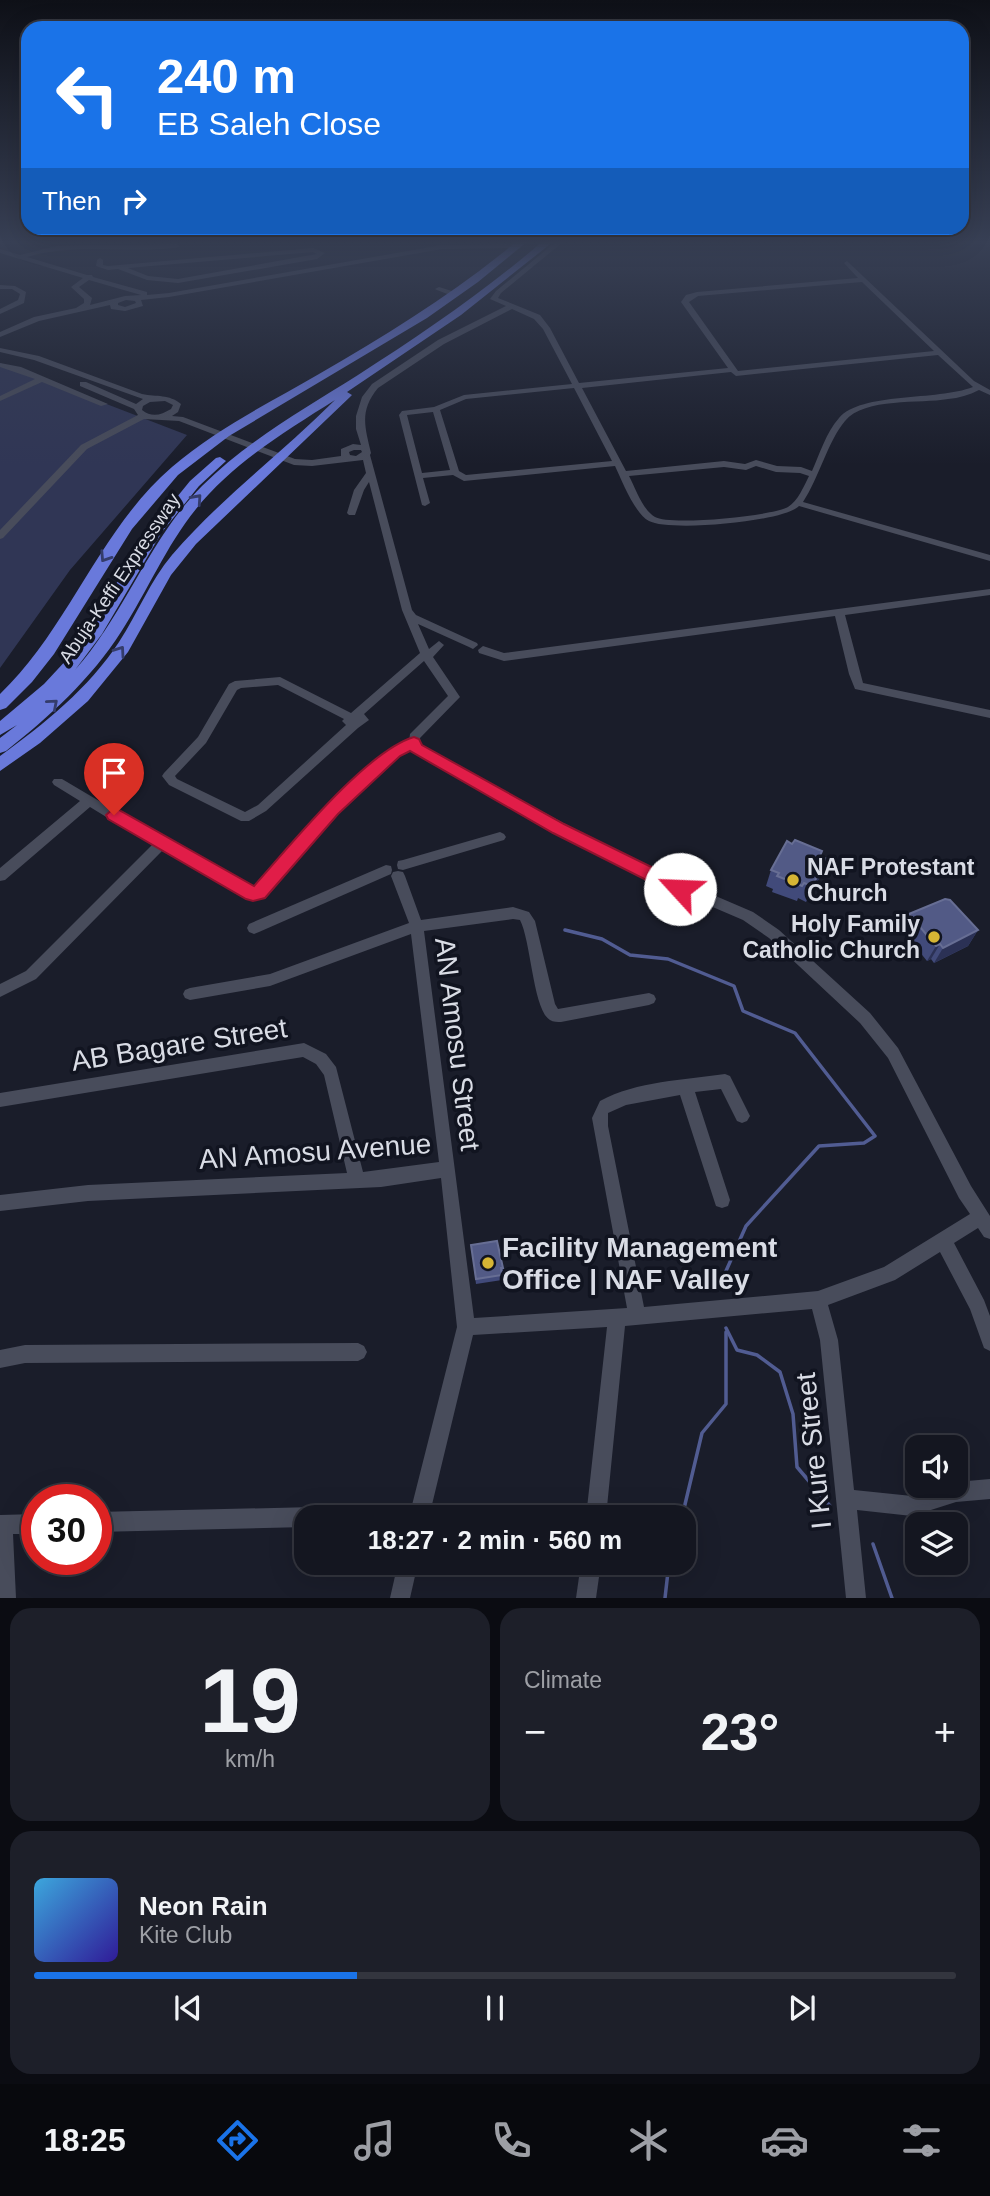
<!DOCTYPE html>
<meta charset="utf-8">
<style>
body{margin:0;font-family:Arial,sans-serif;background:#1d1f29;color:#f1f3f6;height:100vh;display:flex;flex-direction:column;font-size:26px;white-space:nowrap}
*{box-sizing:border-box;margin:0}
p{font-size:23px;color:#9d9fa5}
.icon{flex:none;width:38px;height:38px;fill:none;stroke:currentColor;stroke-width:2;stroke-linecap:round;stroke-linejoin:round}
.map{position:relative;height:1598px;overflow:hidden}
.panel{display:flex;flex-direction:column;gap:10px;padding:10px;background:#0b0c12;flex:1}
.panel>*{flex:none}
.hud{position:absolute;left:21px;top:21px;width:948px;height:214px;border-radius:21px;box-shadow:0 7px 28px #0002,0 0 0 2px #33353e;background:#1a73e8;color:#fff;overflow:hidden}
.tools{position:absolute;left:905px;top:1435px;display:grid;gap:14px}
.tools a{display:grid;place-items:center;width:63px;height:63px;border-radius:14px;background:#141620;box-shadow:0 7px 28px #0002,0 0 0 2px #33353e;font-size:35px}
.speed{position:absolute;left:21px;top:1484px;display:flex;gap:14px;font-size:35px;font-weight:700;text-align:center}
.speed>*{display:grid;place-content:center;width:91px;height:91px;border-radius:50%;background:#141620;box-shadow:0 7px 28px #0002,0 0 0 2px #33353e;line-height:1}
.speed .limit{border:10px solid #d22;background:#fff;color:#111}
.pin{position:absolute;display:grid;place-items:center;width:60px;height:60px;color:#fff;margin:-72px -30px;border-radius:50% 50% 50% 0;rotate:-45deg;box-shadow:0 0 7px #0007}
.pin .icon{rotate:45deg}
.me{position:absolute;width:77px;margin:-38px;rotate:295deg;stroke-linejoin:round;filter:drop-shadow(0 0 5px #0008)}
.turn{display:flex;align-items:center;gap:24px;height:147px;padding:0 21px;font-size:32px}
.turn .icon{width:91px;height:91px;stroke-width:2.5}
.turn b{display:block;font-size:49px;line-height:60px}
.then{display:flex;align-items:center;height:66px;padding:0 21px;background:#0003;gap:14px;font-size:26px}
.big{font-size:52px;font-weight:800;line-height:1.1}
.panel .card{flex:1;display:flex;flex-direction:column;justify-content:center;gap:10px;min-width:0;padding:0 24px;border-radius:21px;background:#1d1f29}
.panel .dial{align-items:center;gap:0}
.dial b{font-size:91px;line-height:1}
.song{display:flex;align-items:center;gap:21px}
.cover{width:84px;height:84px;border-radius:10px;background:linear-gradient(135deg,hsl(200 70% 55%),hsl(250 70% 35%))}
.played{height:7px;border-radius:4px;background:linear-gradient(90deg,#1a73e8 35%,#33353e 35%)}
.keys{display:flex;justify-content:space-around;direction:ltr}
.heat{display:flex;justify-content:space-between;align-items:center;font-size:38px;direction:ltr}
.panel .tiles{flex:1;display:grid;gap:10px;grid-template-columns:1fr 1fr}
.card:last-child{grid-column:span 2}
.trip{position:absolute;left:294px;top:1505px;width:402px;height:70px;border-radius:21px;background:#141620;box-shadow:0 7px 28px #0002,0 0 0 2px #33353e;font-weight:800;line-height:70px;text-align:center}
.menu{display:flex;height:112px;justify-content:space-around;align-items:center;background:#08090d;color:#9d9fa5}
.menu .icon{width:49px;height:49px}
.menu .selected{color:#1a73e8}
.menu b{font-size:32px;color:#f1f3f6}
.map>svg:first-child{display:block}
.green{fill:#303655}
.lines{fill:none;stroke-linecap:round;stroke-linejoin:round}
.stream{stroke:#515c92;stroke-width:3.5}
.minor{fill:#484c5b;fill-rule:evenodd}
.highway{fill:#6979db;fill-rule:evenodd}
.wall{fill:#414a7a}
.shaded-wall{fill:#2b3155}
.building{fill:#525a86;stroke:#676e94;stroke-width:2}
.oneway{stroke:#343c6b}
.route{fill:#e11d48;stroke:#92132f;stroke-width:2}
.poi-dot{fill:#d6b534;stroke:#111420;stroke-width:2.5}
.labels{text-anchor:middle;stroke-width:7;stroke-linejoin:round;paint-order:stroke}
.far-street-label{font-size:19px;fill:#d9dce5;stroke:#111420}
.poi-label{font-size:23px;font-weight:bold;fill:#d9dce5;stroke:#111420;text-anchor:start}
.near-street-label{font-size:28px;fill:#d9dce5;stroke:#111420}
.near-poi-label{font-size:28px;font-weight:bold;fill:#d9dce5;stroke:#111420;text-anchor:start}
</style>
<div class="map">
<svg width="990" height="1598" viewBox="0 0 990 1598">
<rect width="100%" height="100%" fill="#1a1d2a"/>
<path class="green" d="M0 363 187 435 70 570 0 668Z"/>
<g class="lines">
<g class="stream">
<path d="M565 930 602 939 630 955 668 959 734 986 743 1011 795 1033 875 1136 864 1143 819 1146 746 1226 718 1289"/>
<path d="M726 1328 737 1350 757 1355 780 1372 793 1414 797 1467 830 1506"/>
<path d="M682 1517 702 1433 726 1404V1332"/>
<path d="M873 1544 892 1598"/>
<path d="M665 1598 669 1563"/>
</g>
<g class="minor">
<path d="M557 241H564L501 293 498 298 540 315 550 328 579 383 728 368 681 302 686 295 697 292 858 278 844 263 847 261 974 381 990 390V395L979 390C969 395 959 398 948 399 920 404 865 397 845 421 828 441 819 478 803 502L990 555V561L799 506C784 522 669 532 649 521 635 514 622 481 615 466L464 481 453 475 423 478 430 503 425 506 422 505 399 415 402 411 434 407 464 395 572 384 543 329 534 319 512 309 444 344 378 388C359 411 365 427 371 453L370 455 412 610 416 615 477 643 478 645 473 649 469 647 418 624 429 649 439 641 444 645 433 657 460 697 420 738 421 746 634 861 753 912 779 930 870 1013 898 1048 971 1186 990 1216V1239L984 1237 978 1228 954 1243 984 1300 990 1316V1351L984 1348 970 1309 940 1252 895 1280 828 1305 838 1340 854 1490 912 1496 945 1486H956V1482L990 1479V1499L956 1502 912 1516 857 1510 866 1598H846L820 1340 812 1309 625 1326 606 1517H586L607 1327 473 1335 429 1517H409L457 1327 441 1178 381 1187 88 1201 0 1211V1195L88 1185 347 1173 324 1075 316 1064 303 1057 0 1107V1093L304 1043 326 1054 336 1067 363 1172 439 1162 411 934 270 986 190 1000 185 998 183 994 185 990 190 988 270 974 409 923 391 876 393 872 398 871 403 872 405 876 421 920 513 907 529 912 535 921 555 1004 558 1009 649 993 654 995 656 999 654 1003 649 1005 561 1022C558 1022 553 1022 550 1020 533 1010 531 941 520 920L513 919 424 931 474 1318 627 1308 592 1118 600 1101C637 1081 684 1080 725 1074L730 1076 750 1116 747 1121 742 1123 737 1121 721 1089 695 1092 730 1200 728 1206 722 1208 716 1206 714 1200 680 1095 626 1105 608 1113V1126L644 1307 818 1291 884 1267 970 1214 959 1198 888 1058 860 1023 769 938 743 920 624 869 411 750 398 756 337 812 268 894 252 899 247 898 162 851 36 979 0 997V984L26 971 152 845 90 807 5 880 0 881V868L80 801 54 785 52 782 54 779H62L165 840 253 888 258 886 329 806 390 750 409 741 410 734 448 696 424 661 364 714 369 720 358 728 266 811 249 821H241L169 785 162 776 164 773 198 737 229 684 235 681 280 677 351 713 420 653 402 610 369 482 364 490 355 515H349L347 513 354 490 366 473 363 460 312 466 294 465 179 421 144 419 87 449 3 538 0 539V530L81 445 138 415 134 409 80 386V382H86L136 404 143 399 34 360 0 352V348L39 356 142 394C157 397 169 394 181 404L178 412 172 416 183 417 295 459 312 460 341 456V449L353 444 361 445 356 429V416L362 397 372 384 438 340 506 306 490 299 496 291ZM862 282 934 351 738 371 689 302 698 296ZM938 355 973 387C937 401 861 392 839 418 826 433 820 453 812 471L801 467 777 466 756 460 745 464 724 461 626 471 582 388 731 372 736 376ZM574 388 612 461 466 475 459 471 440 410 466 399ZM165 401 173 405 171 409C161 415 152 418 142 410L143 406 150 402ZM433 412 450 470 422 473 407 415ZM354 450H361L362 452 356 456 350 455 349 452ZM756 466 776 472 800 473 809 476C804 486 798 501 788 507 772 516 670 526 655 517 642 509 636 489 629 476L724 467 746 470ZM278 685 344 719 342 721 346 725 258 805 245 812 177 779 175 776 206 743 237 690 241 688Z"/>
<path d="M177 244 179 245V247C129 255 77 242 27 257L87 275H92L93 277 147 292V295L169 293 442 245 518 244 521 246 518 248 442 249 169 297 141 300 143 306 125 311 111 309 110 305 39 321 0 337V332L34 317 76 308 84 303V299L71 287 83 278 0 253V249L20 255 57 246ZM89 280 141 295 125 296 90 305 92 298 79 287ZM126 300 135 301 136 303 125 307 118 305V303Z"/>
<path d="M313 248 325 253 317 259 178 283 147 280 118 269 108 270 96 266 97 260 100 258 103 260V265L108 266ZM313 252 317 254 178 279 148 276 128 268Z"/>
<path d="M0 285 15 286 26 292 24 303 0 314V309L18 300 20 294 12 289H0Z"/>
<path d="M439 287 458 293 459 295 455 297 437 290 435 289Z"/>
<path d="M0 363 21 367 108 404 101 406 42 382 0 401V396L35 379 0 367Z"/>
<path d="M990 589V595L845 615 863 683 990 710V718L855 689 849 674 835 616 504 661 479 653 478 650 483 646 504 653Z"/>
<path d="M500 832 504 834 506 837 504 840 403 870 398 869 397 865 398 861 403 860Z"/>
<path d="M386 865 391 866 392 870 391 874 259 932 254 934 249 932 247 928 249 924Z"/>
<path d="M358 1343 364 1346 367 1352 364 1358 358 1361 25 1363 0 1368V1350L25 1345Z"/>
<path d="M314 1507 321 1510 324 1517H306V1527L96 1532V1512Z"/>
<path d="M37 1514V1534H13L16 1598H0V1515Z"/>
<path d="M398 1563H418L410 1598H390Z"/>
<path d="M581 1563H601L596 1598H576Z"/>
</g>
<g class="highway">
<path d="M517 241H528L478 282 427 318 229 436 178 475 132 529 54 654 32 682 6 708 0 710V694C69 628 99 530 172 467 216 429 269 403 319 374 388 334 456 292 517 241Z"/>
<path d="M543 241H554L461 315 347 392 352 395 350 397 196 544 171 575 128 652 88 701 40 743 0 771V756C44 724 89 688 119 642 138 613 150 581 172 555 221 498 282 453 335 400 286 431 233 463 196 509 166 546 147 592 121 632 91 679 49 717 6 751L0 753V738L17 725 0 735V721L44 684 70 656 151 529 190 481 216 458 220 457 226 461 199 486 162 532 102 634 75 670C125 614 149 539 202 486 247 441 304 409 358 375 422 334 485 291 543 241Z"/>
</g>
</g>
<g class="wall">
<path d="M792 844 820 856 821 875 806 902 798 898 797 901 772 892 773 889 766 886 771 870Z"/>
<path d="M909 914 978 930 968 946 934 963 931 959 927 961 901 929Z"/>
<path d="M472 1250 503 1268V1273H502V1280L476 1284Z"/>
</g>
<g class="shaded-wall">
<path d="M827 859 821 875 806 902 812 886Z"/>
<path d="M978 930 968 946 934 963 943 948Z"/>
<path d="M940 944 931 959 927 961 936 946Z"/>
</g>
<g class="building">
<path d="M795 840 822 851 820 856 827 859 812 886 804 883 802 886 777 876 779 873 771 870 787 841 792 844Z"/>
<path d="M945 899 950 900 978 930 943 948 940 944 936 946 909 914Z"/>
<path d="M497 1241 503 1268H501L502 1275 476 1279 471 1245Z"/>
</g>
<defs><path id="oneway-chevron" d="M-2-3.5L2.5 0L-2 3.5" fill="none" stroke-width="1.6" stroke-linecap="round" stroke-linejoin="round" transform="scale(1.75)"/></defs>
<g class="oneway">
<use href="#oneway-chevron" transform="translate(197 499) rotate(-48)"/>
<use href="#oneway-chevron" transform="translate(105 557) rotate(123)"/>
<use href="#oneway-chevron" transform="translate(120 651) rotate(-55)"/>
<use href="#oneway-chevron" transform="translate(53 704) rotate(-41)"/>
</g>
<linearGradient id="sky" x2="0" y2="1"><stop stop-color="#0e1017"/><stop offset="0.52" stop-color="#384055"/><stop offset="1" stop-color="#384055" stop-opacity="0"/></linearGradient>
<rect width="990" height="465" fill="url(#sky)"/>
<path class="route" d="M414 737 419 739 422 745 564 824 686 884 688 889 686 894H674L553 833 410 751 400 756 338 814 265 898 253 901 246 899 108 819 106 815 114 808 119 810 254 886C289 847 366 751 414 737Z"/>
<g class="poi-dot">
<circle cx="793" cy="880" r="7"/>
<circle cx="934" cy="937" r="7"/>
<circle cx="488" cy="1263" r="7"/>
</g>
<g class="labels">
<g class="far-street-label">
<text transform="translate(119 578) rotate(-56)" y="7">Abuja-Keffi Expressway</text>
</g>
<g class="poi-label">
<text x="807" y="875">NAF Protestant<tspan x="807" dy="26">Church</tspan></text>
<text x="920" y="932" text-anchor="end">Holy Family<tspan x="920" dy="26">Catholic Church</tspan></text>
</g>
<g class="near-street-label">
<text transform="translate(179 1044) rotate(-9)" y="10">AB Bagare Street</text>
<text transform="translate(458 1044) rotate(83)" y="10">AN Amosu Street</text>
<text transform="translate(315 1151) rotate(-4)" y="10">AN Amosu Avenue</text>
<text transform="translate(813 1451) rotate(-96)" y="10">I Kure Street</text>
</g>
<g class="near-poi-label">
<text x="502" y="1257">Facility Management<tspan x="502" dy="32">Office | NAF Valley</tspan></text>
</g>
</g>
</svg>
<div class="tools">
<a><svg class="icon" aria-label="sound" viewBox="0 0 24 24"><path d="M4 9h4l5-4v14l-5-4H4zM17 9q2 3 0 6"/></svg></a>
<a><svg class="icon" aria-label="layers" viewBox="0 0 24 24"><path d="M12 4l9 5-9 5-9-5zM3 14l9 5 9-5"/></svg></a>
</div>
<div class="speed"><div class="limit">30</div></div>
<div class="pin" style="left:114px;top:815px;background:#d93025"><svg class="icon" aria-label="arrive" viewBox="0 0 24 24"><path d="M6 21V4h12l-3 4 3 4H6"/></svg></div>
<svg class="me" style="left:680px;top:889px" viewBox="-20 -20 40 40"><circle r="19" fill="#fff"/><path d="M0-13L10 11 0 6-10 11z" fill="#e11d48"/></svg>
<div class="trip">18:27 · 2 min · 560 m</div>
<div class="hud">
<div class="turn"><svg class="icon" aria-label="left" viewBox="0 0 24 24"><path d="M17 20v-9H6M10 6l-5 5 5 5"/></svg><div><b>240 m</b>EB Saleh Close</div></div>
<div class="then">Then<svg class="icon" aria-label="right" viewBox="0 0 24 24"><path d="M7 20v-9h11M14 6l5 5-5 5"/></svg></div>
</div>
</div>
<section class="panel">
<div class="tiles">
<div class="card dial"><b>19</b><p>km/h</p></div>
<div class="card"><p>Climate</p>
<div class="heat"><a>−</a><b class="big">23°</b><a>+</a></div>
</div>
<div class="card">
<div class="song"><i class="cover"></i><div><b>Neon Rain</b><p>Kite Club</p></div></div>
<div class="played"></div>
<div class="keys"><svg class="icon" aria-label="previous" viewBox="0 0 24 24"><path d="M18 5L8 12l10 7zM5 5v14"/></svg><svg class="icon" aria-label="pause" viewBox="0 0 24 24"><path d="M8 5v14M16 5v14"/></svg><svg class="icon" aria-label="next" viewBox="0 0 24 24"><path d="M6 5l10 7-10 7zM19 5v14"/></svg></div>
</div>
</div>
</section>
<nav class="menu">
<b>18:25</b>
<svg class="icon selected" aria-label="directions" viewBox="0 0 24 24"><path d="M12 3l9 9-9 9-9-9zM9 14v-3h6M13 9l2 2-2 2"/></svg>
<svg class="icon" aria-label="music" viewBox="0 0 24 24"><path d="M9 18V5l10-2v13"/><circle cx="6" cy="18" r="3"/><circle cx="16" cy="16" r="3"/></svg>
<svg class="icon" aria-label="phone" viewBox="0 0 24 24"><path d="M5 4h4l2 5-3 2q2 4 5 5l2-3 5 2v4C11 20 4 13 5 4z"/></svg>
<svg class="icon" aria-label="climate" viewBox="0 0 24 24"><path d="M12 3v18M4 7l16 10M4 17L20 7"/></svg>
<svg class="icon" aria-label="car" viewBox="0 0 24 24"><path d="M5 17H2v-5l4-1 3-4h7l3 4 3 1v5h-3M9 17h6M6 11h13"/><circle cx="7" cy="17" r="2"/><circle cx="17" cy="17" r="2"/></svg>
<svg class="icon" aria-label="filters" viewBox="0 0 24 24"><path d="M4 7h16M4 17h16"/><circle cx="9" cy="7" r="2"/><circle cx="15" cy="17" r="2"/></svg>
</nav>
